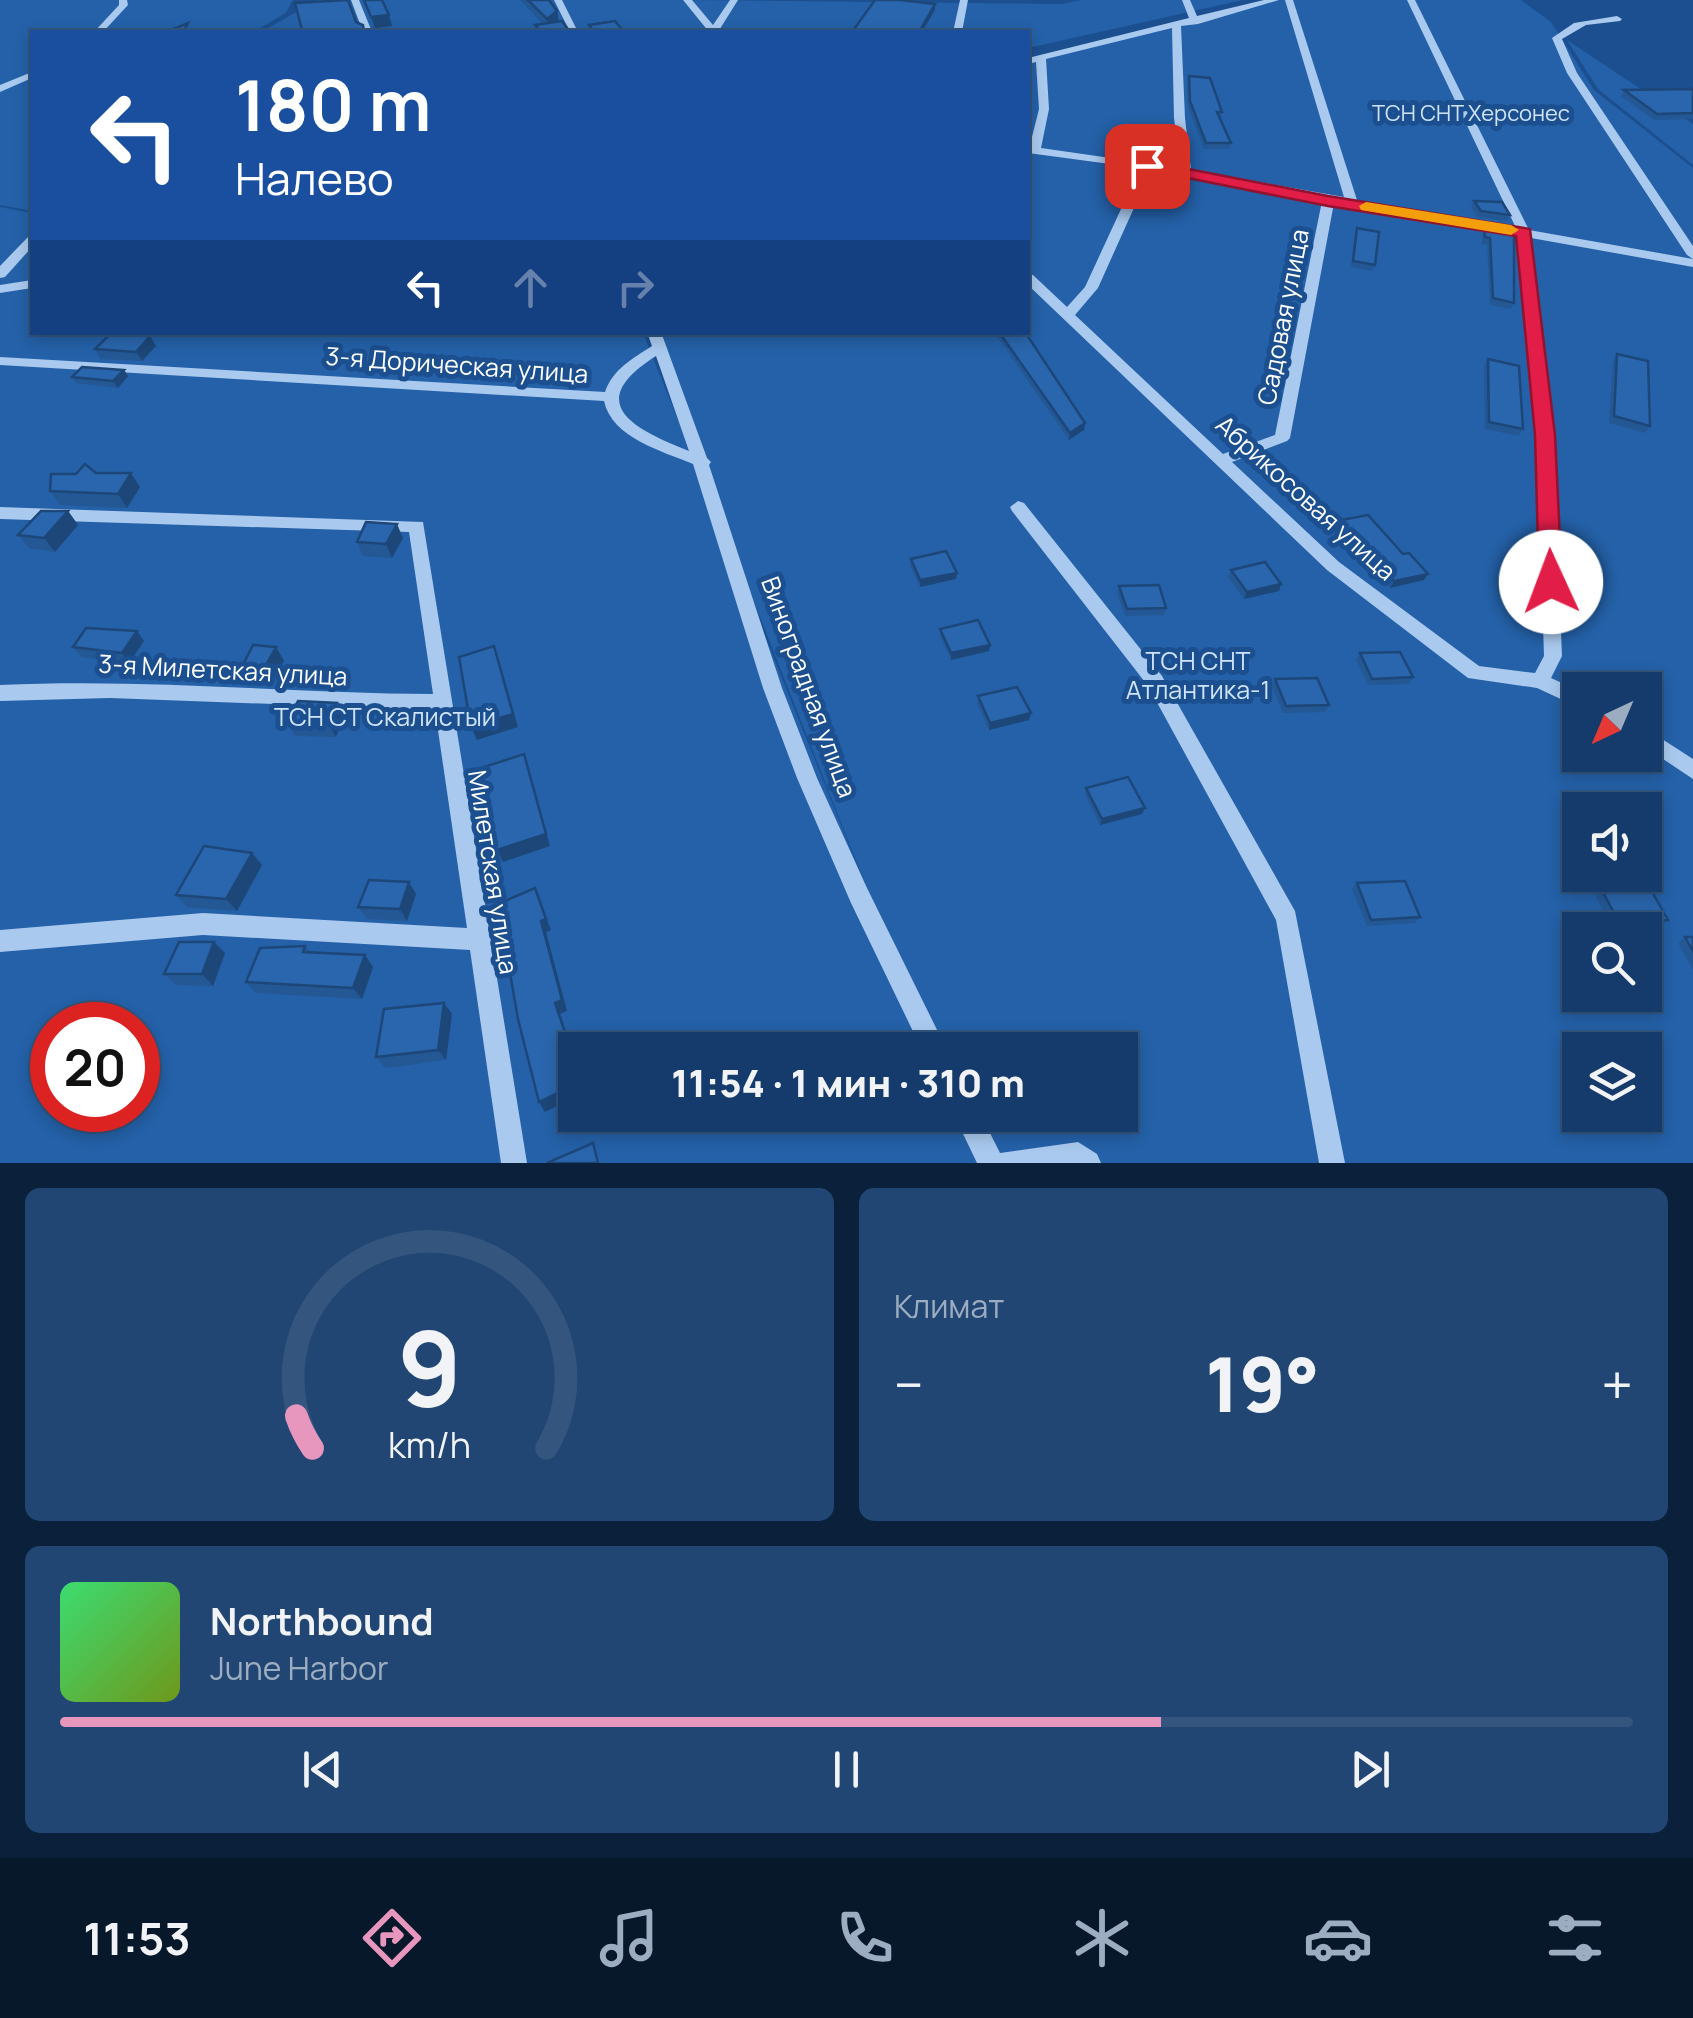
<!DOCTYPE html>
<html lang="ru">
<meta charset="utf-8">
<style>
body{margin:0;font-family:Manrope,sans-serif;background:#214673;color:#f1f3f6;height:100vh;display:flex;flex-direction:column;font-size:38px;white-space:nowrap}
*{box-sizing:border-box;margin:0}
p{font-size:32px;color:#9dadc1}
.icon{flex:none;width:55px;height:55px;fill:none;stroke:currentColor;stroke-width:2;stroke-linecap:round;stroke-linejoin:round}
.map{position:relative;height:1163px;overflow:hidden}
.drawer{display:flex;flex-direction:column;gap:25px;padding:25px;background:#0b203b;flex:1}
.drawer>*{flex:none}
.hud{position:absolute;left:30px;top:30px;width:1000px;height:305px;border-radius:0px;box-shadow:0 5px 15px #0003,0 0 0 2px #33557e;background:#1a4fa0;color:#fff;overflow:hidden}
.needle{width:65px;rotate:224deg}
.buttons{position:absolute;left:1562px;top:672px;display:grid;gap:20px}
.buttons a{display:grid;place-items:center;width:100px;height:100px;border-radius:0px;background:#143b6b;box-shadow:0 5px 15px #0003,0 0 0 2px #33557e;font-size:50px}
.speed{position:absolute;left:30px;top:1002px;display:flex;gap:20px;font-size:50px;font-weight:700;text-align:center}
.speed>*{display:grid;place-content:center;width:130px;height:130px;border-radius:50%;background:#143b6b;box-shadow:0 5px 15px #0003,0 0 0 2px #33557e;line-height:1}
.speed .limit{border:15px solid #d22;background:#fff;color:#111}
.pin{position:absolute;display:grid;place-items:center;width:85px;height:85px;color:#fff;margin:-42px;border-radius:20px;box-shadow:0 5px 15px #0006}
.me{position:absolute;width:110px;margin:-55px;rotate:358deg;stroke-linejoin:round;filter:drop-shadow(0 0 8px #0008)}
.turn{display:flex;align-items:center;gap:35px;height:210px;padding:0 40px;font-size:45px}
.turn .icon{width:130px;height:130px;stroke-width:2.5}
.turn b{display:block;font-size:70px;line-height:85px}
.lanes{display:flex;align-items:center;height:95px;padding:0 40px;background:#0003;justify-content:center;gap:50px;direction:ltr}
.lanes .off{opacity:.35}
.big{font-size:75px;font-weight:800;line-height:1.1}
.drawer .widget{flex:1;display:flex;flex-direction:column;justify-content:center;gap:15px;min-width:0;padding:0 35px;border-radius:15px;background:#214673}
.drawer .dial{align-items:center;gap:0}
.dial svg{height:260px;overflow:visible;fill:none;stroke:#33557e;stroke-width:7;stroke-linecap:round;text-anchor:middle}
.dial text{fill:#f1f3f6;stroke:none}
.song{display:flex;align-items:center;gap:30px}
.cover{width:120px;height:120px;border-radius:15px;background:linear-gradient(135deg,hsl(140 70% 55%),hsl(80 70% 35%))}
.played{height:10px;border-radius:5px;background:linear-gradient(90deg,#e797bd 70%,#33557e 70%)}
.keys{display:flex;justify-content:space-around;direction:ltr}
.heat{display:flex;justify-content:space-between;align-items:center;font-size:55px;direction:ltr}
.drawer .tiles{flex:1;display:grid;gap:25px;grid-template-columns:1fr 1fr}
.widget:last-child{grid-column:span 2}
.trip{position:absolute;left:558px;top:1032px;width:580px;height:100px;border-radius:0px;background:#143b6b;box-shadow:0 5px 15px #0003,0 0 0 2px #33557e;font-weight:800;line-height:100px;text-align:center}
.dock{display:flex;height:160px;justify-content:space-around;align-items:center;background:#08182b;color:#9dadc1}
.dock .icon{width:70px;height:70px}
.dock .on{color:#e797bd}
.dock b{font-size:45px;color:#f1f3f6}
.map>svg:first-child{display:block}
.green{fill:#2461a8;fill-rule:evenodd}
.lines{fill:none;stroke-linecap:round;stroke-linejoin:round}
.minor{fill:#a9c9ee;fill-rule:evenodd}
.wall{fill:#245895}
.shaded-wall{fill:#1d4779}
.building{fill:#2a66ad;stroke:#1d4779;stroke-width:2.5}
.route{fill:#e11d48;stroke:#92132f;stroke-width:2.5}
.slow{fill:#f59e0b}
.labels{text-anchor:middle;stroke-width:10;stroke-linejoin:round;paint-order:stroke}
.far-park-label{font-size:22px;fill:#cfe3fa;stroke:#1b4f8f}
.street-label{font-size:25px;fill:#fff;stroke:#1b4f8f}
.park-label{font-size:25px;fill:#cfe3fa;stroke:#1b4f8f}
</style>
<div class="map">
<svg width="1693" height="1163" viewBox="0 0 1693 1163">
<rect width="100%" height="100%" fill="#1b4f8f"/>
<g class="green">
<path d="M0 0H293L286 13 253 32H32V211L0 205Z"/>
<path d="M318 0H683L711 32H261Z"/>
<path d="M690 0 1061 4 1082 0H1243L1028 48V32H720Z"/>
<path d="M1266 0H1521L1551 22 1594 90 1693 168V1163H0V274L32 242V332L643 333 883 929 648 333 1028 332V59ZM1580 690H1645V755H1580ZM1580 810H1645V875H1580ZM1580 930H1645V995H1580ZM52 1025H138V1110H52ZM575 1050H1120V1115H575ZM1580 1050H1645V1115H1580Z"/>
<path d="M1567 40 1693 124V165L1598 89Z"/>
<path d="M0 207 32 213V233L0 267Z"/>
</g>
<g class="lines">
<g class="minor">
<path d="M119 0H127L128 5 103 32H94L119 5Z"/>
<path d="M351 0H359L372 32H363Z"/>
<path d="M554 0H562L578 32H570Z"/>
<path d="M683 0H692L713 25 730 0H738L718 32H709Z"/>
<path d="M960 0H968L962 32H953Z"/>
<path d="M1182 0H1190L1197 16 1264 0H1279L1198 24 1181 26 1185 118 1191 170 1344 197 1285 0H1293L1357 200 1516 228 1407 0H1415L1529 230 1693 259V267L1531 238 1553 435 1562 656 1551 678 1580 691V708L1537 688 1468 678 1327 570 1028 285V274L1033 275 1067 307 1085 287 1140 168 1028 153 1039 109 1036 62 1028 64V58L1189 18ZM1172 28 1174 118 1180 168 1041 148 1049 109 1046 59ZM1151 170 1322 201 1275 435 1223 454 1075 315 1098 288ZM1334 203 1518 236 1537 435 1544 656 1535 673 1479 666 1339 562 1232 462 1287 441 1290 438Z"/>
<path d="M1617 16 1622 19 1620 21 1586 25 1562 39 1577 73 1693 246V259L1687 255 1567 73 1552 38 1574 23Z"/>
<path d="M32 72V78L0 92V85Z"/>
<path d="M32 236V247L5 277 0 278V266L28 237Z"/>
<path d="M32 280V288L0 293V285Z"/>
<path d="M647 332H661L707 458 711 462 709 465 782 688 817 778 867 888 947 1050H922L851 903 797 778 763 688 693 464C662 451 612 438 604 401L0 365V357L605 392C613 369 632 359 652 346ZM656 356 689 451C633 429 582 403 656 356Z"/>
<path d="M1018 501 1024 503 1162 676 1295 911 1345 1163H1319L1276 920 1148 686 1012 511 1010 507Z"/>
<path d="M0 507 423 522 527 1163H501L470 950 203 935 0 952V930L203 913 467 928 435 710 110 698 0 701V685C145 678 288 693 433 694L409 532 0 519Z"/>
<path d="M1645 728 1693 759V779L1645 747Z"/>
<path d="M954 1115H981L1000 1153 1078 1142 1097 1154 1101 1163H977Z"/>
</g>
</g>
<g class="wall">
<path d="M520 0H549L559 21 570 32H537L535 25 543 24Z"/>
<path d="M1189 76 1222 112 1220 118 1231 143 1229 149H1204L1188 107 1187 82Z"/>
<path d="M1693 89V119L1654 120 1621 96 1624 90Z"/>
<path d="M1474 201 1510 215 1507 221 1478 217 1471 207Z"/>
<path d="M1484 227 1514 303 1511 309 1490 305 1487 245 1482 244V233Z"/>
<path d="M1357 228 1375 265 1372 271 1351 267 1355 235Z"/>
<path d="M994 332H1025L1085 423 1084 430 1069 440Z"/>
<path d="M150 336 156 346 142 361 100 359 95 349Z"/>
<path d="M1617 354 1650 426 1645 433 1609 423 1613 361Z"/>
<path d="M1488 359 1523 429 1519 436 1485 429 1484 366Z"/>
<path d="M124 370 128 376 118 388 76 383 72 377Z"/>
<path d="M140 487 127 508 60 505 50 491Z"/>
<path d="M68 511 78 525 55 552 29 548 18 535Z"/>
<path d="M1336 521 1403 554 1428 574 1424 580 1390 588 1333 528Z"/>
<path d="M403 538 392 558 363 556 357 542Z"/>
<path d="M911 559 957 573 956 579 920 587 910 566Z"/>
<path d="M1231 570 1281 584 1279 591 1244 599 1228 577Z"/>
<path d="M1119 586 1166 608 1164 615 1125 616 1117 593Z"/>
<path d="M940 629 990 645 989 651 951 660 940 636Z"/>
<path d="M137 631 144 641 129 663 81 657 73 647Z"/>
<path d="M276 647 284 661 270 685 249 684 240 671Z"/>
<path d="M1360 653 1413 677 1409 684 1368 685 1356 660Z"/>
<path d="M1275 679 1329 705 1325 712 1283 713 1272 686Z"/>
<path d="M978 696 1029 720 989 730 977 703Z"/>
<path d="M337 703 344 716 336 737 295 736 287 723Z"/>
<path d="M1579 721H1580V741L1574 728Z"/>
<path d="M1587 755H1632L1634 759 1628 766 1592 765Z"/>
<path d="M1086 788 1142 814 1100 825 1085 794Z"/>
<path d="M252 853 262 865 237 911 187 907 176 895Z"/>
<path d="M1357 883 1420 917 1415 923 1367 926 1352 889Z"/>
<path d="M1599 885 1668 920 1661 926 1612 928 1593 891Z"/>
<path d="M416 894 407 921 367 919 358 907Z"/>
<path d="M1685 937H1693V970L1678 943Z"/>
<path d="M305 946 310 952 373 967 362 999 256 993 246 982Z"/>
<path d="M225 953 213 986 176 985 164 974Z"/>
<path d="M452 1014 446 1060 385 1068 376 1057Z"/>
</g>
<g class="shaded-wall">
<path d="M935 4V10L922 32H919Z"/>
<path d="M557 11 559 22 549 30 547 19Z"/>
<path d="M389 15 392 26 375 28 371 17Z"/>
<path d="M150 336 156 346 142 361 136 352Z"/>
<path d="M124 370 128 376 118 388 113 381Z"/>
<path d="M1085 423 1084 430 1069 440 1070 433Z"/>
<path d="M131 473 140 487 127 508 118 494Z"/>
<path d="M68 511 78 525 55 552 44 538Z"/>
<path d="M397 524 403 538 392 558 386 544Z"/>
<path d="M957 573 956 579 920 587V580Z"/>
<path d="M1428 574 1424 580 1390 588 1394 581Z"/>
<path d="M1281 584 1279 591 1244 599 1247 592Z"/>
<path d="M137 631 144 641 129 663 122 653Z"/>
<path d="M990 645 989 651 951 660V653Z"/>
<path d="M494 646 518 727 477 740 471 727Z"/>
<path d="M276 647 284 661 270 685 262 672Z"/>
<path d="M337 703 344 716 336 737 328 723Z"/>
<path d="M1031 713 1029 720 989 730 990 723Z"/>
<path d="M524 754 550 846 503 862 497 850Z"/>
<path d="M1145 808 1142 814 1100 825 1102 819Z"/>
<path d="M252 853 262 865 237 911 226 899Z"/>
<path d="M409 882 416 894 407 921 400 909Z"/>
<path d="M535 888 551 930 546 932 567 1011 560 1014 575 1057V1062L555 1003Z"/>
<path d="M214 942 225 953 213 986 202 974Z"/>
<path d="M365 955 373 967 362 999 353 988Z"/>
<path d="M444 1003 452 1014 446 1060 438 1050Z"/>
<path d="M575 1085V1097L545 1112 539 1102Z"/>
</g>
<g class="building">
<path d="M348 0 356 22 363 25 364 32H309L302 30 295 3Z"/>
<path d="M364 0H382L389 15 371 17Z"/>
<path d="M528 0H549L557 11 547 19Z"/>
<path d="M875 0H900L935 4 919 32H852Z"/>
<path d="M562 21 570 32H541L535 25Z"/>
<path d="M615 21 624 32H594L589 25Z"/>
<path d="M188 23 183 32H166Z"/>
<path d="M1189 76 1210 78 1222 112H1217L1231 143H1206L1190 101Z"/>
<path d="M1693 89V113L1657 114 1624 90Z"/>
<path d="M1474 201 1502 202 1510 215 1481 211Z"/>
<path d="M1484 227 1514 233V303L1493 298 1490 238 1485 237Z"/>
<path d="M1357 228 1379 232 1375 265 1353 261Z"/>
<path d="M999 332H1025L1085 423 1070 433Z"/>
<path d="M111 333 150 336 136 352 95 349Z"/>
<path d="M1617 354 1648 361 1650 426 1614 416Z"/>
<path d="M1488 359 1519 366 1523 429 1489 422Z"/>
<path d="M82 367 124 370 113 381 72 377Z"/>
<path d="M85 464 96 473H131L118 494 50 491 51 474H76Z"/>
<path d="M41 511H68L44 538 18 535Z"/>
<path d="M1368 515 1403 554 1409 553 1428 574 1394 581 1336 521Z"/>
<path d="M366 522 397 524 386 544 357 542Z"/>
<path d="M946 551 957 573 920 580 911 559Z"/>
<path d="M1265 562 1281 584 1247 592 1231 570Z"/>
<path d="M1159 585 1166 608 1127 609 1119 586Z"/>
<path d="M978 620 990 645 951 653 940 629Z"/>
<path d="M86 628 137 631 122 653 73 647Z"/>
<path d="M253 645 276 647 262 672 240 671Z"/>
<path d="M494 646 513 714 471 727 459 657Z"/>
<path d="M1400 652 1413 677 1372 679 1360 653Z"/>
<path d="M1317 678 1329 705 1286 706 1275 679Z"/>
<path d="M1017 687 1031 713 990 723 978 696Z"/>
<path d="M298 701 337 703 328 723H287Z"/>
<path d="M524 754 546 834 497 850 478 769Z"/>
<path d="M1597 755H1632L1634 759 1598 758Z"/>
<path d="M1128 777 1145 808 1102 819 1086 788Z"/>
<path d="M204 846 252 853 226 899 176 895Z"/>
<path d="M369 880 409 882 400 909 358 907Z"/>
<path d="M1405 881 1420 917 1371 920 1357 883Z"/>
<path d="M1647 883 1668 920 1619 922 1599 885Z"/>
<path d="M535 888 546 919 541 921 562 1000 555 1003 575 1062V1085L539 1102 518 1019 498 904Z"/>
<path d="M1685 937H1693V951Z"/>
<path d="M179 942H214L202 974H164Z"/>
<path d="M305 946 303 952 365 955 353 988 246 982 260 948Z"/>
<path d="M444 1003 438 1050 376 1057 384 1009Z"/>
<path d="M593 1143 598 1163H547Z"/>
</g>
<path class="route" d="M1147 161 1328 196 1530 229 1555 435 1562 582 1559 588H1543L1539 582 1535 435 1516 236 1328 206 1142 169 1140 166Z"/>
<path class="slow" d="M1366 202 1511 225 1519 230 1511 235 1361 210 1359 206Z"/>
<g class="labels">
<g class="far-park-label">
<text x="1471" y="121">ТСН СНТ Херсонес</text>
</g>
<g class="street-label">
<text transform="translate(1283 317) rotate(-79)" y="9">Садовая улица</text>
<text transform="translate(457 365) rotate(4)" y="9">3-я Дорическая улица</text>
<text transform="translate(1306 498) rotate(42)" y="9">Абрикосовая улица</text>
<text transform="translate(223 670) rotate(3)" y="9">3-я Милетская улица</text>
<text transform="translate(809 687) rotate(70)" y="9">Виноградная улица</text>
<text transform="translate(493 872) rotate(81)" y="9">Милетская улица</text>
</g>
<g class="park-label">
<text x="1198" y="670">ТСН СНТ<tspan x="1198" dy="29">Атлантика-1</tspan></text>
<text x="385" y="726">ТСН СТ Скалистый</text>
</g>
</g>
</svg>
<div class="buttons">
<a><svg class="needle" viewBox="-14 -14 28 28"><path d="M0-13l5 13h-10z" fill="#e53935"/><path d="M0 13l5-13h-10z" fill="#9dadc1"/></svg></a>
<a><svg class="icon" aria-label="sound" viewBox="0 0 24 24"><path d="M4 9h4l5-4v14l-5-4H4zM17 9q2 3 0 6"/></svg></a>
<a><svg class="icon" aria-label="search" viewBox="0 0 24 24"><circle cx="10" cy="10" r="6"/><path d="M15 15l6 6"/></svg></a>
<a><svg class="icon" aria-label="layers" viewBox="0 0 24 24"><path d="M12 4l9 5-9 5-9-5zM3 14l9 5 9-5"/></svg></a>
</div>
<div class="speed"><div class="limit">20</div></div>
<div class="pin" style="left:1147px;top:166px;background:#d93025"><svg class="icon" aria-label="arrive" viewBox="0 0 24 24"><path d="M6 21V4h12l-3 4 3 4H6"/></svg></div>
<svg class="me" style="left:1551px;top:582px" viewBox="-20 -20 40 40"><circle r="19" fill="#fff"/><path d="M0-13L10 11 0 6-10 11z" fill="#e11d48"/></svg>
<div class="trip">11:54 · 1 мин · 310 m</div>
<div class="hud">
<div class="turn"><svg class="icon" aria-label="left" viewBox="0 0 24 24"><path d="M17 20v-9H6M10 6l-5 5 5 5"/></svg><div><b>180 m</b>Налево</div></div>
<div class="lanes"><svg class="icon" aria-label="left" viewBox="0 0 24 24"><path d="M17 20v-9H6M10 6l-5 5 5 5"/></svg><svg class="icon off" aria-label="ahead" viewBox="0 0 24 24"><path d="M12 20V5M6 11l6-6 6 6"/></svg><svg class="icon off" aria-label="right" viewBox="0 0 24 24"><path d="M7 20v-9h11M14 6l5 5-5 5"/></svg></div>
</div>
</div>
<section class="drawer">
<div class="tiles">
<div class="widget dial"><svg viewBox="0 0 100 80">
<path d="M14 69A42 42 0 1 1 86 69"/>
<path d="M14 69A42 42 0 0 1 9 59" stroke="#e797bd"/>
<text x="50" y="56" font-size="32" font-weight="700">9</text>
<text x="50" y="72" font-size="11">km/h</text>
</svg></div>
<div class="widget"><p>Климат</p>
<div class="heat"><a>−</a><b class="big">19°</b><a>+</a></div>
</div>
<div class="widget">
<div class="song"><i class="cover"></i><div><b>Northbound</b><p>June Harbor</p></div></div>
<div class="played"></div>
<div class="keys"><svg class="icon" aria-label="previous" viewBox="0 0 24 24"><path d="M18 5L8 12l10 7zM5 5v14"/></svg><svg class="icon" aria-label="pause" viewBox="0 0 24 24"><path d="M8 5v14M16 5v14"/></svg><svg class="icon" aria-label="next" viewBox="0 0 24 24"><path d="M6 5l10 7-10 7zM19 5v14"/></svg></div>
</div>
</div>
</section>
<nav class="dock">
<b>11:53</b>
<svg class="icon on" aria-label="directions" viewBox="0 0 24 24"><path d="M12 3l9 9-9 9-9-9zM9 14v-3h6M13 9l2 2-2 2"/></svg>
<svg class="icon" aria-label="music" viewBox="0 0 24 24"><path d="M9 18V5l10-2v13"/><circle cx="6" cy="18" r="3"/><circle cx="16" cy="16" r="3"/></svg>
<svg class="icon" aria-label="phone" viewBox="0 0 24 24"><path d="M5 4h4l2 5-3 2q2 4 5 5l2-3 5 2v4C11 20 4 13 5 4z"/></svg>
<svg class="icon" aria-label="climate" viewBox="0 0 24 24"><path d="M12 3v18M4 7l16 10M4 17L20 7"/></svg>
<svg class="icon" aria-label="car" viewBox="0 0 24 24"><path d="M5 17H2v-5l4-1 3-4h7l3 4 3 1v5h-3M9 17h6M6 11h13"/><circle cx="7" cy="17" r="2"/><circle cx="17" cy="17" r="2"/></svg>
<svg class="icon" aria-label="filters" viewBox="0 0 24 24"><path d="M4 7h16M4 17h16"/><circle cx="9" cy="7" r="2"/><circle cx="15" cy="17" r="2"/></svg>
</nav>
